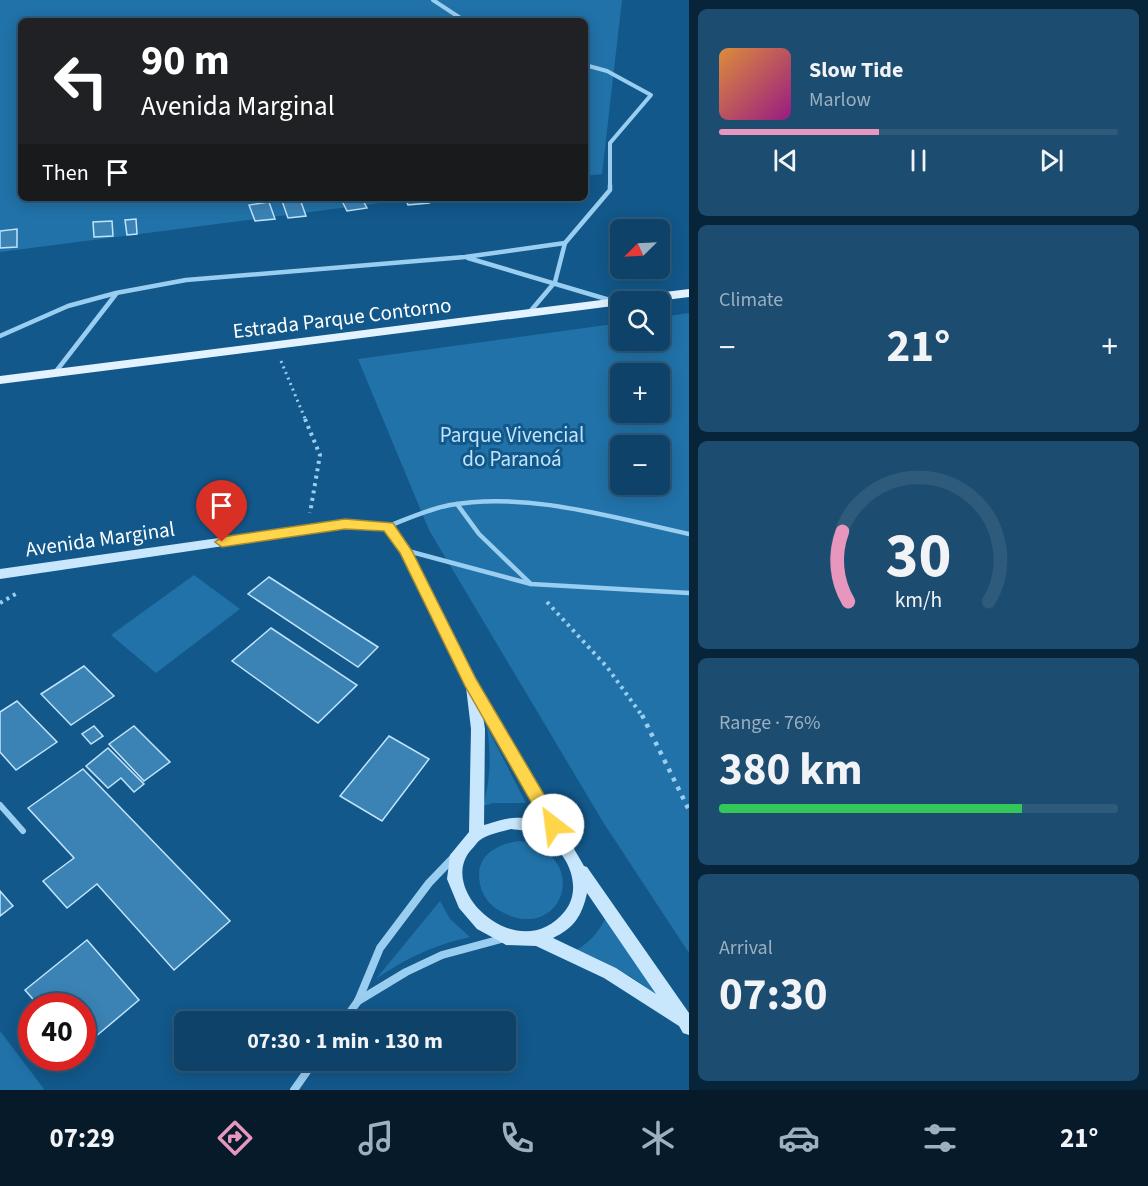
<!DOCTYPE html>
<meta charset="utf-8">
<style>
body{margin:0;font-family:"Source Sans 3",sans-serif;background:#1c4d71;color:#f1f3f6;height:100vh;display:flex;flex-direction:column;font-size:22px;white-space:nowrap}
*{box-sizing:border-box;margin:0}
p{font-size:20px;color:#9bb0c0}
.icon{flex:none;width:33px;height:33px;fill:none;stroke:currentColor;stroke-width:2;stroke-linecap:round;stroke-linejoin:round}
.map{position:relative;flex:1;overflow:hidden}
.details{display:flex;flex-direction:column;gap:9px;padding:9px;background:#082439;width:459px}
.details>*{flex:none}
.hud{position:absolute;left:18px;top:18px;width:570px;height:183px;border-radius:9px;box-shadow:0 3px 15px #0003,0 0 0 2px #2e5b7c;background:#202124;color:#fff;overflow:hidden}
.needle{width:39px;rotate:246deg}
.tools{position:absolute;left:610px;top:219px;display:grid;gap:12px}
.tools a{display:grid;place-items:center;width:60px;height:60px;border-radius:9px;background:#0e4268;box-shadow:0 3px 15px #0003,0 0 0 2px #2e5b7c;font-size:30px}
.speed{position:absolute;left:18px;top:993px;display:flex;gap:12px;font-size:30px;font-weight:700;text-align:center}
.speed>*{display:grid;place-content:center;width:78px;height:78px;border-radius:50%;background:#0e4268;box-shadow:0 3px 15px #0003,0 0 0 2px #2e5b7c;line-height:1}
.speed .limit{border:9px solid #d22;background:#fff;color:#111}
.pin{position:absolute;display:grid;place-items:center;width:51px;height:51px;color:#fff;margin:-62px -26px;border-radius:50% 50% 50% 0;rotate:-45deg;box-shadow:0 0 6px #0007}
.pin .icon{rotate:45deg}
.me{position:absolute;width:66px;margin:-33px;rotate:330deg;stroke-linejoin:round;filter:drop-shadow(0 0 4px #0008)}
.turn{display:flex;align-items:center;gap:21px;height:126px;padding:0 24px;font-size:27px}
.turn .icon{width:78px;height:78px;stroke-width:2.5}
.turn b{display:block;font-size:42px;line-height:51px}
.then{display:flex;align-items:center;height:57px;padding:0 24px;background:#0003;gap:12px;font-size:22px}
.big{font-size:45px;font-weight:700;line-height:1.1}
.details .card{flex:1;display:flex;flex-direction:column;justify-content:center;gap:9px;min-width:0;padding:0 21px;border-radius:9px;background:#1c4d71}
.details .dial{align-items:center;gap:0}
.dial svg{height:156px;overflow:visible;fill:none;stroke:#2e5b7c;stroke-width:7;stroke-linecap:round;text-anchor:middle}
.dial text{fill:#f1f3f6;stroke:none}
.song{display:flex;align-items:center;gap:18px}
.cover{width:72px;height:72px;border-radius:9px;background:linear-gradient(135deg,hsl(30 70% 55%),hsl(310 70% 35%))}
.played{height:6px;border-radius:3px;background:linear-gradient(90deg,#e797bd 40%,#2e5b7c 40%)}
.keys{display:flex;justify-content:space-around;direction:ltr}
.heat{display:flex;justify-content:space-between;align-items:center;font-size:33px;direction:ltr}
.charge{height:9px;border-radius:4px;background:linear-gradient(90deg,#34c759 76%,#2e5b7c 0)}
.trip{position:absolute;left:174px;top:1011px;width:342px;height:60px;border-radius:9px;background:#0e4268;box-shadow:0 3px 15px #0003,0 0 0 2px #2e5b7c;font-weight:700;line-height:60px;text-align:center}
.dock{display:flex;height:96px;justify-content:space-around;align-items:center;background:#061a2a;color:#9bb0c0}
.dock .icon{width:42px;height:42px}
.dock .active{color:#e797bd}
.dock b{font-size:27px;color:#f1f3f6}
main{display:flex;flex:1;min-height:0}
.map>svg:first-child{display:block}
.green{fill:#2172a8;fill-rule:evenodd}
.building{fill:#3b83b5;stroke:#c0e4fc;stroke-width:1.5}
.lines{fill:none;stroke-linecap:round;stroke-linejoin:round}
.path-far2{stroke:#9acef1;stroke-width:3;stroke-dasharray:2 4;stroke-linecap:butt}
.path-far1{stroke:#9acef1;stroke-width:4;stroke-dasharray:3 4.5;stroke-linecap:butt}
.path{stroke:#9acef1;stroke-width:4.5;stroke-dasharray:4 6;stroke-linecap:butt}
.lane-far1{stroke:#9acef1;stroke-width:4.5}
.lane{stroke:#9acef1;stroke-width:6}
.street-far2{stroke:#9acef1;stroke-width:4}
.street-far1{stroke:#9acef1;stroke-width:4.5}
.street{stroke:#9acef1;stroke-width:8}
.secondary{fill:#c8e6fc;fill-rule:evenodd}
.primary{fill:#e3f2ff;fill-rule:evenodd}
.route{fill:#ffd54a;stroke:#a68a30;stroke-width:1.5}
.labels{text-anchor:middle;stroke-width:6;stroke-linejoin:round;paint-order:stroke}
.street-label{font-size:21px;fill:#fff;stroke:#12588b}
.park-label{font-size:21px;fill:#c0e4fc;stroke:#12588b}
</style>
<main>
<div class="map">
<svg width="689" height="1090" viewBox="0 0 689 1090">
<rect width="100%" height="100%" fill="#12588b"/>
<g class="green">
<path d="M0 0H622L602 174 585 176V21H21V198H419L0 252Z"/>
<path d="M689 313V953L603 822 429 530 358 359 621 323V340H660V317ZM621 374H660V412H621ZM621 446H660V484H621Z"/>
<path d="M194 575 240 609 156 673 111 635Z"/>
<path d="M487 727 526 803H493L483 806C491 778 491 756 487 727Z"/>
<path d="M521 841C594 858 561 944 502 912 491 907 482 896 480 884 474 856 497 843 521 841Z"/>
<path d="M440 901 450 919 470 937C432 946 408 957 376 979Z"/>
<path d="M606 918 664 1003C638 978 610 963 576 950 591 942 598 932 606 918Z"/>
<path d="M0 1031 44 1089 43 1090H0Z"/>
</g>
<g class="building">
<path d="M405 198H426L429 203 408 205Z"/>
<path d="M300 199 306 216 288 218 282 201Z"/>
<path d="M362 199 367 208 347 211 342 201Z"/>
<path d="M269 202 275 219 255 221 249 205Z"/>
<path d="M136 219 137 234 127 235 125 220Z"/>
<path d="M112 221 113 236 94 237 93 222Z"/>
<path d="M17 229V247L0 248V231Z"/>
<path d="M269 577 378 647 358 667 248 594Z"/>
<path d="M271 628 357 685 318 723 232 661Z"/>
<path d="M84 666 114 696 71 725 41 694Z"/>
<path d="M17 701 57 742 16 770 0 752V712Z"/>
<path d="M94 726 103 736 91 744 82 734Z"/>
<path d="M134 726 170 762 144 781 109 744Z"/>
<path d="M389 736 429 759 382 821 340 796Z"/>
<path d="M108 748 144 784 134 792 121 778 108 788 86 766Z"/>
<path d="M83 769 230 921 174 970 97 884 67 908 43 881 74 858 28 808Z"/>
<path d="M0 891 13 906 0 916Z"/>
<path d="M87 940 139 1000 82 1048V1006H39L25 990Z"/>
</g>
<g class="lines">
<path class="path-far2" d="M281 361 306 421"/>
<g class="path-far1">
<path d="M305 419 320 455 310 513"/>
<path d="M547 602 607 667 643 717"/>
<path d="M0 603 19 592"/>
</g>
<path class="path" d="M642 715 689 810"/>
<g class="lane-far1">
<path d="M457 504 479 534 531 584 689 593"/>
<path d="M389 526C409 518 429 509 450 505 526 491 615 518 689 534"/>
<path d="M408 551 531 584"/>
</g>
<path class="lane" d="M0 805 23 831"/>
<g class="street-far2">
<path d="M433 0 465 21"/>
<path d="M585 65 607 71 651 95 610 143V186"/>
</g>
<g class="street-far1">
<path d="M468 258 613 301"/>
<path d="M528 314 555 282 565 243 610 190V185"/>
<path d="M0 336 68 306 116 293 186 280 465 257 565 243"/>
<path d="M54 374 116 294"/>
</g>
<g class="street">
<path d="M358 1001 406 972 442 955 505 938"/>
<path d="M343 1022 358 1001 380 948 429 883 454 857"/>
<path d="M294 1090 315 1060"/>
</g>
<path class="secondary" d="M345 520 392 524 412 551 475 679 584 866 587 867 689 1013V1035L683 1033 679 1026 604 978 536 946 506 945 501 942 477 929 459 908 447 879 450 855 469 832 471 729 466 687 401 553 385 531 345 528 0 579V569ZM483 716 545 824C518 814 510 817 484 825L485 729ZM511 829C520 830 530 831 538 835 565 847 585 885 565 911 520 968 435 891 471 850 474 847 477 842 480 840 488 834 502 832 511 829ZM587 893 656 994 616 968 553 938C574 928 582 916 587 893Z"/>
<path class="primary" d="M689 289V297L650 302H621V305L0 384V376Z"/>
</g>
<path class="route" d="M345 519 393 523 412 551 476 679 559 820 561 825 559 830 553 832 547 830 465 686 400 553 384 531 345 529 222 547 215 542 222 537Z"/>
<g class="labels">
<g class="street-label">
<text transform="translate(342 318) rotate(-7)" y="7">Estrada Parque Contorno</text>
<text transform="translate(100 539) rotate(-8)" y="7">Avenida Marginal</text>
</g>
<g class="park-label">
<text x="512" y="442">Parque Vivencial<tspan x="512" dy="24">do Paranoá</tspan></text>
</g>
</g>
</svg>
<div class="tools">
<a><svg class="needle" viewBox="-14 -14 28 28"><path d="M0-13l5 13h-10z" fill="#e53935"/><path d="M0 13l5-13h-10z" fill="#9bb0c0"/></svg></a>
<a><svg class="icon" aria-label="search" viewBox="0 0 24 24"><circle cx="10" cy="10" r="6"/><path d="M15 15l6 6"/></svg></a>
<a>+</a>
<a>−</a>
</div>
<div class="speed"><div class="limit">40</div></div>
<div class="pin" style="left:222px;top:542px;background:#d93025"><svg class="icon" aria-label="arrive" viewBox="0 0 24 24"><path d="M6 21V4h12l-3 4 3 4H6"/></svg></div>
<svg class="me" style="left:553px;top:825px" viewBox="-20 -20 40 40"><circle r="19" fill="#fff"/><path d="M0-13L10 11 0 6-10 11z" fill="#ffd54a"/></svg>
<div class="trip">07:30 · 1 min · 130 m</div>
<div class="hud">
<div class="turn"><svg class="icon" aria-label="left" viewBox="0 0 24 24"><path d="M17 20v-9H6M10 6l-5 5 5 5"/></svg><div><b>90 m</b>Avenida Marginal</div></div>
<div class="then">Then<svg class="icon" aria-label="arrive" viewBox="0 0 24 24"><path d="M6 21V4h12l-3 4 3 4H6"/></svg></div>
</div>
</div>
<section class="details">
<div class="card">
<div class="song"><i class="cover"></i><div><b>Slow Tide</b><p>Marlow</p></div></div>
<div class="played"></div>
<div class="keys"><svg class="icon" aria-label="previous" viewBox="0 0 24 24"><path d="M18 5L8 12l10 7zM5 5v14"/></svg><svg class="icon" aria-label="pause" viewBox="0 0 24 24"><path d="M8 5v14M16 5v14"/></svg><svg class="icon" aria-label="next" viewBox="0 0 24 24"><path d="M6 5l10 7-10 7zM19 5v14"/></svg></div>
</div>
<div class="card"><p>Climate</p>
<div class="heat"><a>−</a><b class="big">21°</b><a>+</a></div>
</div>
<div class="card dial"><svg viewBox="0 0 100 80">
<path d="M14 69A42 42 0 1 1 86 69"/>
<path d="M14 69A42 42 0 0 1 11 33" stroke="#e797bd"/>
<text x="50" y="56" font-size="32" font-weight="700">30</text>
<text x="50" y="72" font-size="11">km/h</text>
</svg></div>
<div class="card"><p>Range · 76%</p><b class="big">380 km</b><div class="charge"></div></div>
<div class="card"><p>Arrival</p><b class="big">07:30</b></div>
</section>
</main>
<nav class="dock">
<b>07:29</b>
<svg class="icon active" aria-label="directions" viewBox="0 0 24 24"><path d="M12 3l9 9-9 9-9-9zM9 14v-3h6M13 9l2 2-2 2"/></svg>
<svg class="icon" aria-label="music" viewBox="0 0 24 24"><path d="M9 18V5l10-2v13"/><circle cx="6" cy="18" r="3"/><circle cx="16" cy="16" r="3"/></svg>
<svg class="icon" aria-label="phone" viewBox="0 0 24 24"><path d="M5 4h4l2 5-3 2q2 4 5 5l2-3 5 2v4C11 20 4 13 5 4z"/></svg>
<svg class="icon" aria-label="climate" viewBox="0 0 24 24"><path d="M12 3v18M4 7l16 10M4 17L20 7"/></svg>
<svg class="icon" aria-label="car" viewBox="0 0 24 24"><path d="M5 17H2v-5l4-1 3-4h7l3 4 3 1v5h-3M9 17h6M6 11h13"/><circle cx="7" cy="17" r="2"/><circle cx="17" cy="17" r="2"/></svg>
<svg class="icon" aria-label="filters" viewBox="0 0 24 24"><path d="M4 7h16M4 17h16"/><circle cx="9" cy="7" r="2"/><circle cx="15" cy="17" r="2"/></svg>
<b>21°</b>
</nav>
